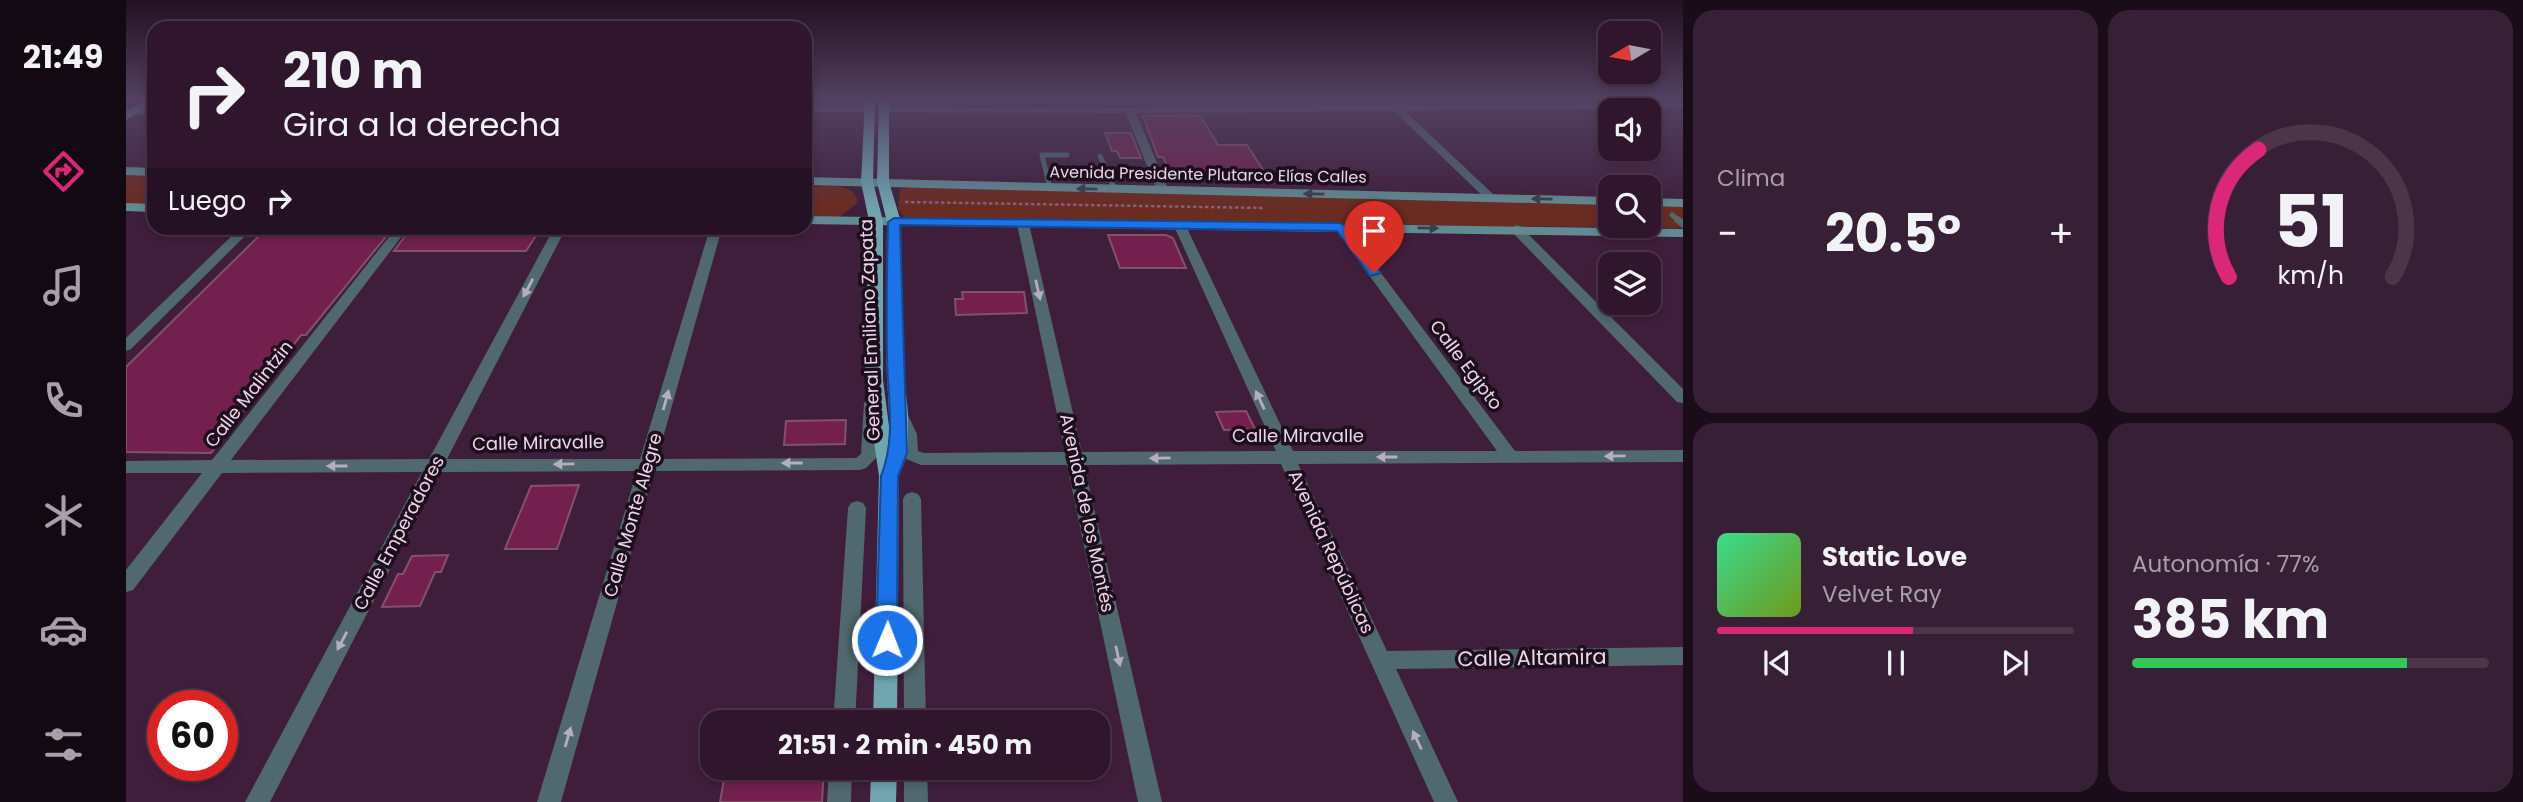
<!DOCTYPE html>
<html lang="es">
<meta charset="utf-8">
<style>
body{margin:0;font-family:Poppins,sans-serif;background:#371f35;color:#f1f3f6;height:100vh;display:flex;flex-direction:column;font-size:26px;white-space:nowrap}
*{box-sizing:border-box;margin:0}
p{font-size:23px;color:#a79faa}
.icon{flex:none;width:38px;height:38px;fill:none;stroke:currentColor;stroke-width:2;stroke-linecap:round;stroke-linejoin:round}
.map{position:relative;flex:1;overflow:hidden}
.drawer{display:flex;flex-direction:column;gap:10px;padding:10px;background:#1a0c19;width:840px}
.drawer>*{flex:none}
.banner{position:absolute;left:21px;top:21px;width:665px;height:214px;border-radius:21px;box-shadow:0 4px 10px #0003,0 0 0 2px #4a3549;background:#2f162d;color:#f1f3f6;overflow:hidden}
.needle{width:46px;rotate:260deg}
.tools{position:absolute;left:1472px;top:21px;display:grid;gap:14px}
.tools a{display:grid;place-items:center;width:63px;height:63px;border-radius:14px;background:#2f162d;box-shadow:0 4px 10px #0003,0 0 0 2px #4a3549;font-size:35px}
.speed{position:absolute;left:21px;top:690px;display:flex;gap:14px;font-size:35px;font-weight:700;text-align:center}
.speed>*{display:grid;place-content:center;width:91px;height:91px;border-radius:50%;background:#2f162d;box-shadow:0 4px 10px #0003,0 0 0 2px #4a3549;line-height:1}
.speed .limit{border:10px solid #d22;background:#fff;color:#111}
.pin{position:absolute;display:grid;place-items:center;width:60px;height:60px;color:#fff;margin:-72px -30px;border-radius:50% 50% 50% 0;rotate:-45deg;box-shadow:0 0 7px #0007}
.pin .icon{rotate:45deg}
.me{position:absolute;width:77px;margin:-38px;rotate:1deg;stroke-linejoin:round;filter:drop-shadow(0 0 5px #0008)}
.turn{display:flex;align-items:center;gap:24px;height:147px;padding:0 21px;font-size:32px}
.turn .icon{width:91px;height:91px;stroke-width:2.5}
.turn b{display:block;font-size:49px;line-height:60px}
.then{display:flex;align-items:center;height:66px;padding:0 21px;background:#0003;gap:14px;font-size:26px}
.big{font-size:52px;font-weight:700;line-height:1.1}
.drawer .card{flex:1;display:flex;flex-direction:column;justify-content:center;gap:10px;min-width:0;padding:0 24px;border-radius:21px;background:#371f35}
.drawer .dial{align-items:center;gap:0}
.dial svg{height:182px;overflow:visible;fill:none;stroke:#4a3549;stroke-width:7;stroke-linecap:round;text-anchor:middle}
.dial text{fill:#f1f3f6;stroke:none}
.song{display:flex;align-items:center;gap:21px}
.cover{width:84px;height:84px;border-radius:10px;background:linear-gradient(135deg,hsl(150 70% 55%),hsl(80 70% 35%))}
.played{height:7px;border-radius:4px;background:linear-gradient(90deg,#db2777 55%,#4a3549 55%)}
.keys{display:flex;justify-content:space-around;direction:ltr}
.heat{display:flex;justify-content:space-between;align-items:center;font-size:38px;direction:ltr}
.charge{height:10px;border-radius:5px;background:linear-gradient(90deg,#34c759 77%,#4a3549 0)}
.drawer .tiles{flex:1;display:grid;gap:10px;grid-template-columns:repeat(2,1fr)}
.trip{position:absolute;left:574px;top:710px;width:410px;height:70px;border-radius:21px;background:#2f162d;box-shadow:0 4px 10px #0003,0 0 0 2px #4a3549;font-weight:700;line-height:70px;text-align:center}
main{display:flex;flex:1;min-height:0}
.menu{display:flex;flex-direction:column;width:126px;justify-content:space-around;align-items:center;background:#130912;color:#a79faa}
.menu .icon{width:49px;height:49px}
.menu .on{color:#db2777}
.menu b{font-size:32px;color:#f1f3f6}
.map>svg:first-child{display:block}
.green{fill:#6a2b21}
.building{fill:#73204e;stroke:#815268;stroke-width:2}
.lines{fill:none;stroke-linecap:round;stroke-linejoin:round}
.path{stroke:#81647e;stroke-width:2.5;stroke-dasharray:3.5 2.5;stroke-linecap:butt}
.service-far1{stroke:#4f696e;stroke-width:5}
.service{stroke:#4f696e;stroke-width:7}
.minor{fill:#4f696e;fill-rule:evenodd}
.secondary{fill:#618b93;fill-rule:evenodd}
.primary{fill:#6fa5af;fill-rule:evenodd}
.oneway{fill:#38404c}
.oneway2{fill:#b4afbd}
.route{fill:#1a73e8;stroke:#114b97;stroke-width:2}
.labels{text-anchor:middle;stroke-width:7;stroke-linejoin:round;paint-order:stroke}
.far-street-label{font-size:16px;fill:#ebd5e8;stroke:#1d0e1c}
.street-label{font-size:18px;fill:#ebd5e8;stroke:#1d0e1c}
.near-street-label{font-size:21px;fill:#ebd5e8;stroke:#1d0e1c}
</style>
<main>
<nav class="menu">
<b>21:49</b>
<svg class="icon on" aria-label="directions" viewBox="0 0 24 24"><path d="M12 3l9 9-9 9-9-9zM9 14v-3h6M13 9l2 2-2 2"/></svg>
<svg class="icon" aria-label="music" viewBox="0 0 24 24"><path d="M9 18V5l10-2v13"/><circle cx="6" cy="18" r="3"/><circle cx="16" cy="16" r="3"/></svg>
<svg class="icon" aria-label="phone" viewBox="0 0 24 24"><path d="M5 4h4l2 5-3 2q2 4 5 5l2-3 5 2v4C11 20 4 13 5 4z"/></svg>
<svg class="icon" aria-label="climate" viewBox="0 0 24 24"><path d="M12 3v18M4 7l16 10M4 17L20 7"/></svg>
<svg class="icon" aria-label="car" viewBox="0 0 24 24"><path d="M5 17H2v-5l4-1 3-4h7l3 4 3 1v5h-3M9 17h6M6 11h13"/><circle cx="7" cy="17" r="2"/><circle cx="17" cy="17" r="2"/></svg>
<svg class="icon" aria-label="filters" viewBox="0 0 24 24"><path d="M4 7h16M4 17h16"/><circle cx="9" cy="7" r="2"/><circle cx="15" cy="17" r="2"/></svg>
</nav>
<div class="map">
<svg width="1557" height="802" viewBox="0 0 1557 802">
<rect width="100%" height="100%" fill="#3f1e3c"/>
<g class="green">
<rect x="0" y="175" width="28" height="30"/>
<path d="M679 187C697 187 727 180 732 202L714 217 679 218Z"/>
<path d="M784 187 1484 203V226H1522L1523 204 1557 205V228L782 220 772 210 774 189Z"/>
</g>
<g class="building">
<path d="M1063 115 1075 117 1092 145H1121L1143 179H1057L1047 177 1037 157H1032L1017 116Z"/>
<path d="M979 133H1005L1015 158H994L991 151H986Z"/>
<path d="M141 228H267L180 335H175L85 453 0 452V367Z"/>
<path d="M285 228H284H415L400 251H268Z"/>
<path d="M982 235H1040L1047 238 1060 268H994Z"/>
<path d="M836 292H898L901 313 830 315 829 299H837Z"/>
<path d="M1120 411 1129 429 1098 430 1090 412Z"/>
<path d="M720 420 719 444 658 445 660 421Z"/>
<path d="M453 485 431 549H379L405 486Z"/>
<path d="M322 555 315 572H309L294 606 256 607 272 574H277L286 556Z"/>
<path d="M600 768H698L696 802H594Z"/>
</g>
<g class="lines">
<path class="path" d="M779 202 1139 208"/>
<g class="service-far1">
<path d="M974 156 989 190"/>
<path d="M924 188 916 155H941"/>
<path d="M1546 215 1555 222"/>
</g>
<path class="service" d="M1552 220 1557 224"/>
<g class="minor">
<path d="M1557 102V108L1279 111 1369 196V200H1361L1268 111 1010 113 1043 191 1037 194 1031 191 1000 113 757 112 752 109 757 106 914 108Z"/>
<path d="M679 106H743L748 109 743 112H679Z"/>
<rect x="0" y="109" width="28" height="6"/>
<path d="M897 220 903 224 956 452 1150 451 1048 226 1054 222 1060 226 1167 451H1371L1208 227 1214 223 1218 224 1389 451 1557 450V462L1172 464 1261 651 1557 647V665L1270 669 1332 802H1308L1155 464 958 465 1036 802H1012L941 465H795L778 458 775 434 765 413 767 409H779L791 434 792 451 797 453 939 452 891 224Z"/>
<path d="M1390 225 1394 226 1557 389V403L1551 402 1386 232 1384 229Z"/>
<path d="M114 228H127L5 349 0 351V338Z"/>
<path d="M270 228H282L105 460 303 459 428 228H440L321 459H514L584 228H596L531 459 730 458 735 454 738 403 746 398 754 403 751 457 740 468 734 470 528 471 435 802H411L511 471 314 472 144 802H119L296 472 96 473 7 590 0 592V570L76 473H0V461L86 460Z"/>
<path d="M786 492 792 494 795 499 800 723H778L777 499 780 494Z"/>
<path d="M731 501 737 503 740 508 729 723H707L722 508 725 503Z"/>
<path d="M703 768H726L725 802H701Z"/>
<path d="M778 768H801L802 802H778Z"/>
</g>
<g class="secondary">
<path d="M0 167 28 168V176L0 175Z"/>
<path d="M679 177 1484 197V205L679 185Z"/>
<path d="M1522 198 1557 199V207L1522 206Z"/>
<path d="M0 203 28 204V212L0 211Z"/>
<path d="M679 216 1557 229V237L679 224Z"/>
</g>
<g class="primary">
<path d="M20 99H28V103L0 120V112Z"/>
<path d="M739 99H749L747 182 757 221V380L764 434 760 354 761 222 751 182 753 99H763V182L775 222 776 354 782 413V453L773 476 771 723H747L753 476 739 380 743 221 735 182Z"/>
<path d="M745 768H771L770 802H744Z"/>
</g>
</g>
<defs><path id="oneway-solid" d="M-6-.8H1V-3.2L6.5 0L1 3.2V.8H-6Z" transform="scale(1.75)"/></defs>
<g class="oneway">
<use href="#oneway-solid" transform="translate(961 189) rotate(-179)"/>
<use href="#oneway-solid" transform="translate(1188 194) rotate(-179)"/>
<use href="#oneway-solid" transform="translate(1416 199) rotate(-179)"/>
<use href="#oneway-solid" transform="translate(1302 228) rotate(1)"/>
</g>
<g class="oneway2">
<use href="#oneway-solid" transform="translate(402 288) rotate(118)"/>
<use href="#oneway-solid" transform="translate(912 290) rotate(77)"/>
<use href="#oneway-solid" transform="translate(540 400) rotate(-74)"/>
<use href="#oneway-solid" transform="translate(1134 400) rotate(-115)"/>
<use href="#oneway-solid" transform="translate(1489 456) rotate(179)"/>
<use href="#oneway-solid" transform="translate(1261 457) rotate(-180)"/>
<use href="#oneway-solid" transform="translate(1034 458) rotate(179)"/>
<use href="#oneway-solid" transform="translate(666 463) rotate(-180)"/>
<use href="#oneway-solid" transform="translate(438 464) rotate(179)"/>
<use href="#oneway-solid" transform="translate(211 466) rotate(180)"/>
<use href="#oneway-solid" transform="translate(216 641) rotate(118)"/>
<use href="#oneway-solid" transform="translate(992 656) rotate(78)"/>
<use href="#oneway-solid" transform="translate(442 737) rotate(-74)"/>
<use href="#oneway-solid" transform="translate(1291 740) rotate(-115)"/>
</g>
<linearGradient id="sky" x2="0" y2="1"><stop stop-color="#231021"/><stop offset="0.47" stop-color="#524161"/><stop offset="1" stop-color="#524161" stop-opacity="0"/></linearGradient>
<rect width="1557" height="211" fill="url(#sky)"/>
<path class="route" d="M768 218 1214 223 1219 225 1255 273 1244 276 1211 231 774 225 781 453 772 476 771 640 768 647 761 649 753 647 750 640 755 476C771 436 761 395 761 353 760 309 761 265 762 222Z"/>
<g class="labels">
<g class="far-street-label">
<text transform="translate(1082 174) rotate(1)" y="6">Avenida Presidente Plutarco Elías Calles</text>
</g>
<g class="street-label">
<text transform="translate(744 330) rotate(-92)" y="6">General Emiliano Zapata</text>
<text transform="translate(1340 365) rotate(53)" y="6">Calle Egipto</text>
<text transform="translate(123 394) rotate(-52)" y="6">Calle Malintzin</text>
<text x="1172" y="442">Calle Miravalle</text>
<text transform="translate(412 443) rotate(-1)" y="6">Calle Miravalle</text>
<text transform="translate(961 513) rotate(78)" y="6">Avenida de los Montés</text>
<text transform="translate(507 515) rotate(-74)" y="6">Calle Monte Alegre</text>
<text transform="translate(273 533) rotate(-62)" y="6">Calle Emperadores</text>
<text transform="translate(1205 552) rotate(65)" y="6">Avenida Repúblicas</text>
</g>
<g class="near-street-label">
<text transform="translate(1406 658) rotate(-1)" y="7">Calle Altamira</text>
</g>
</g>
</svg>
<div class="tools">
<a><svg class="needle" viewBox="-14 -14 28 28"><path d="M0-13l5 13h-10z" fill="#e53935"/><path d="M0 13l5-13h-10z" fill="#a79faa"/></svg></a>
<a><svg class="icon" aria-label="sound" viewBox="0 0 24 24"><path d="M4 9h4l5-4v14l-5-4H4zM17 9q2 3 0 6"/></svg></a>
<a><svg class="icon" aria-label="search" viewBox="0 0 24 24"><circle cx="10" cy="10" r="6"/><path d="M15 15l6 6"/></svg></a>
<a><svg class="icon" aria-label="layers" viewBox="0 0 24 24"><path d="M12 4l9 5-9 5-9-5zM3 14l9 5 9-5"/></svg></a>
</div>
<div class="speed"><div class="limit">60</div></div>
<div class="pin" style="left:1248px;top:273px;background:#d93025"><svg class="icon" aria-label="arrive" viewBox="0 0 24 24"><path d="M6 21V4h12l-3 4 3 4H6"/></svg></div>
<svg class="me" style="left:761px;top:640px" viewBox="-20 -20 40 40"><circle r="17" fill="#1a73e8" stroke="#fff" stroke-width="3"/><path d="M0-11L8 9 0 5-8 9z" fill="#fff"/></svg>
<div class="trip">21:51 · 2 min · 450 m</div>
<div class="banner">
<div class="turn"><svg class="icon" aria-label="right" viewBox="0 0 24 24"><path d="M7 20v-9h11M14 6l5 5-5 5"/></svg><div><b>210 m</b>Gira a la derecha</div></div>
<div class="then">Luego<svg class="icon" aria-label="right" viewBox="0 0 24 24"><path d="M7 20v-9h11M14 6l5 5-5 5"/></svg></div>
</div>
</div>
<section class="drawer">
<div class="tiles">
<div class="card"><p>Clima</p>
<div class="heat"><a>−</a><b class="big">20.5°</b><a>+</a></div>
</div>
<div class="card dial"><svg viewBox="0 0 100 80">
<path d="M14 69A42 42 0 1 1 86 69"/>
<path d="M14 69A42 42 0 0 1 27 13" stroke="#db2777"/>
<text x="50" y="56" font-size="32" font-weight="700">51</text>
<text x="50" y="72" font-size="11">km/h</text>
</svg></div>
<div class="card">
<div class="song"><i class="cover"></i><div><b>Static Love</b><p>Velvet Ray</p></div></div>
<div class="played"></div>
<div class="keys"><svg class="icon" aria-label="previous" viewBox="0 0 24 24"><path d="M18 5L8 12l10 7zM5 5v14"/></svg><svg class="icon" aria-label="pause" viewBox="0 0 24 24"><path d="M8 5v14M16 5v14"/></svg><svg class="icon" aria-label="next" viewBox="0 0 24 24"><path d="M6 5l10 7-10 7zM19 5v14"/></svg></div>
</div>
<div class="card"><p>Autonomía · 77%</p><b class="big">385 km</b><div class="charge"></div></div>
</div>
</section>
</main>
